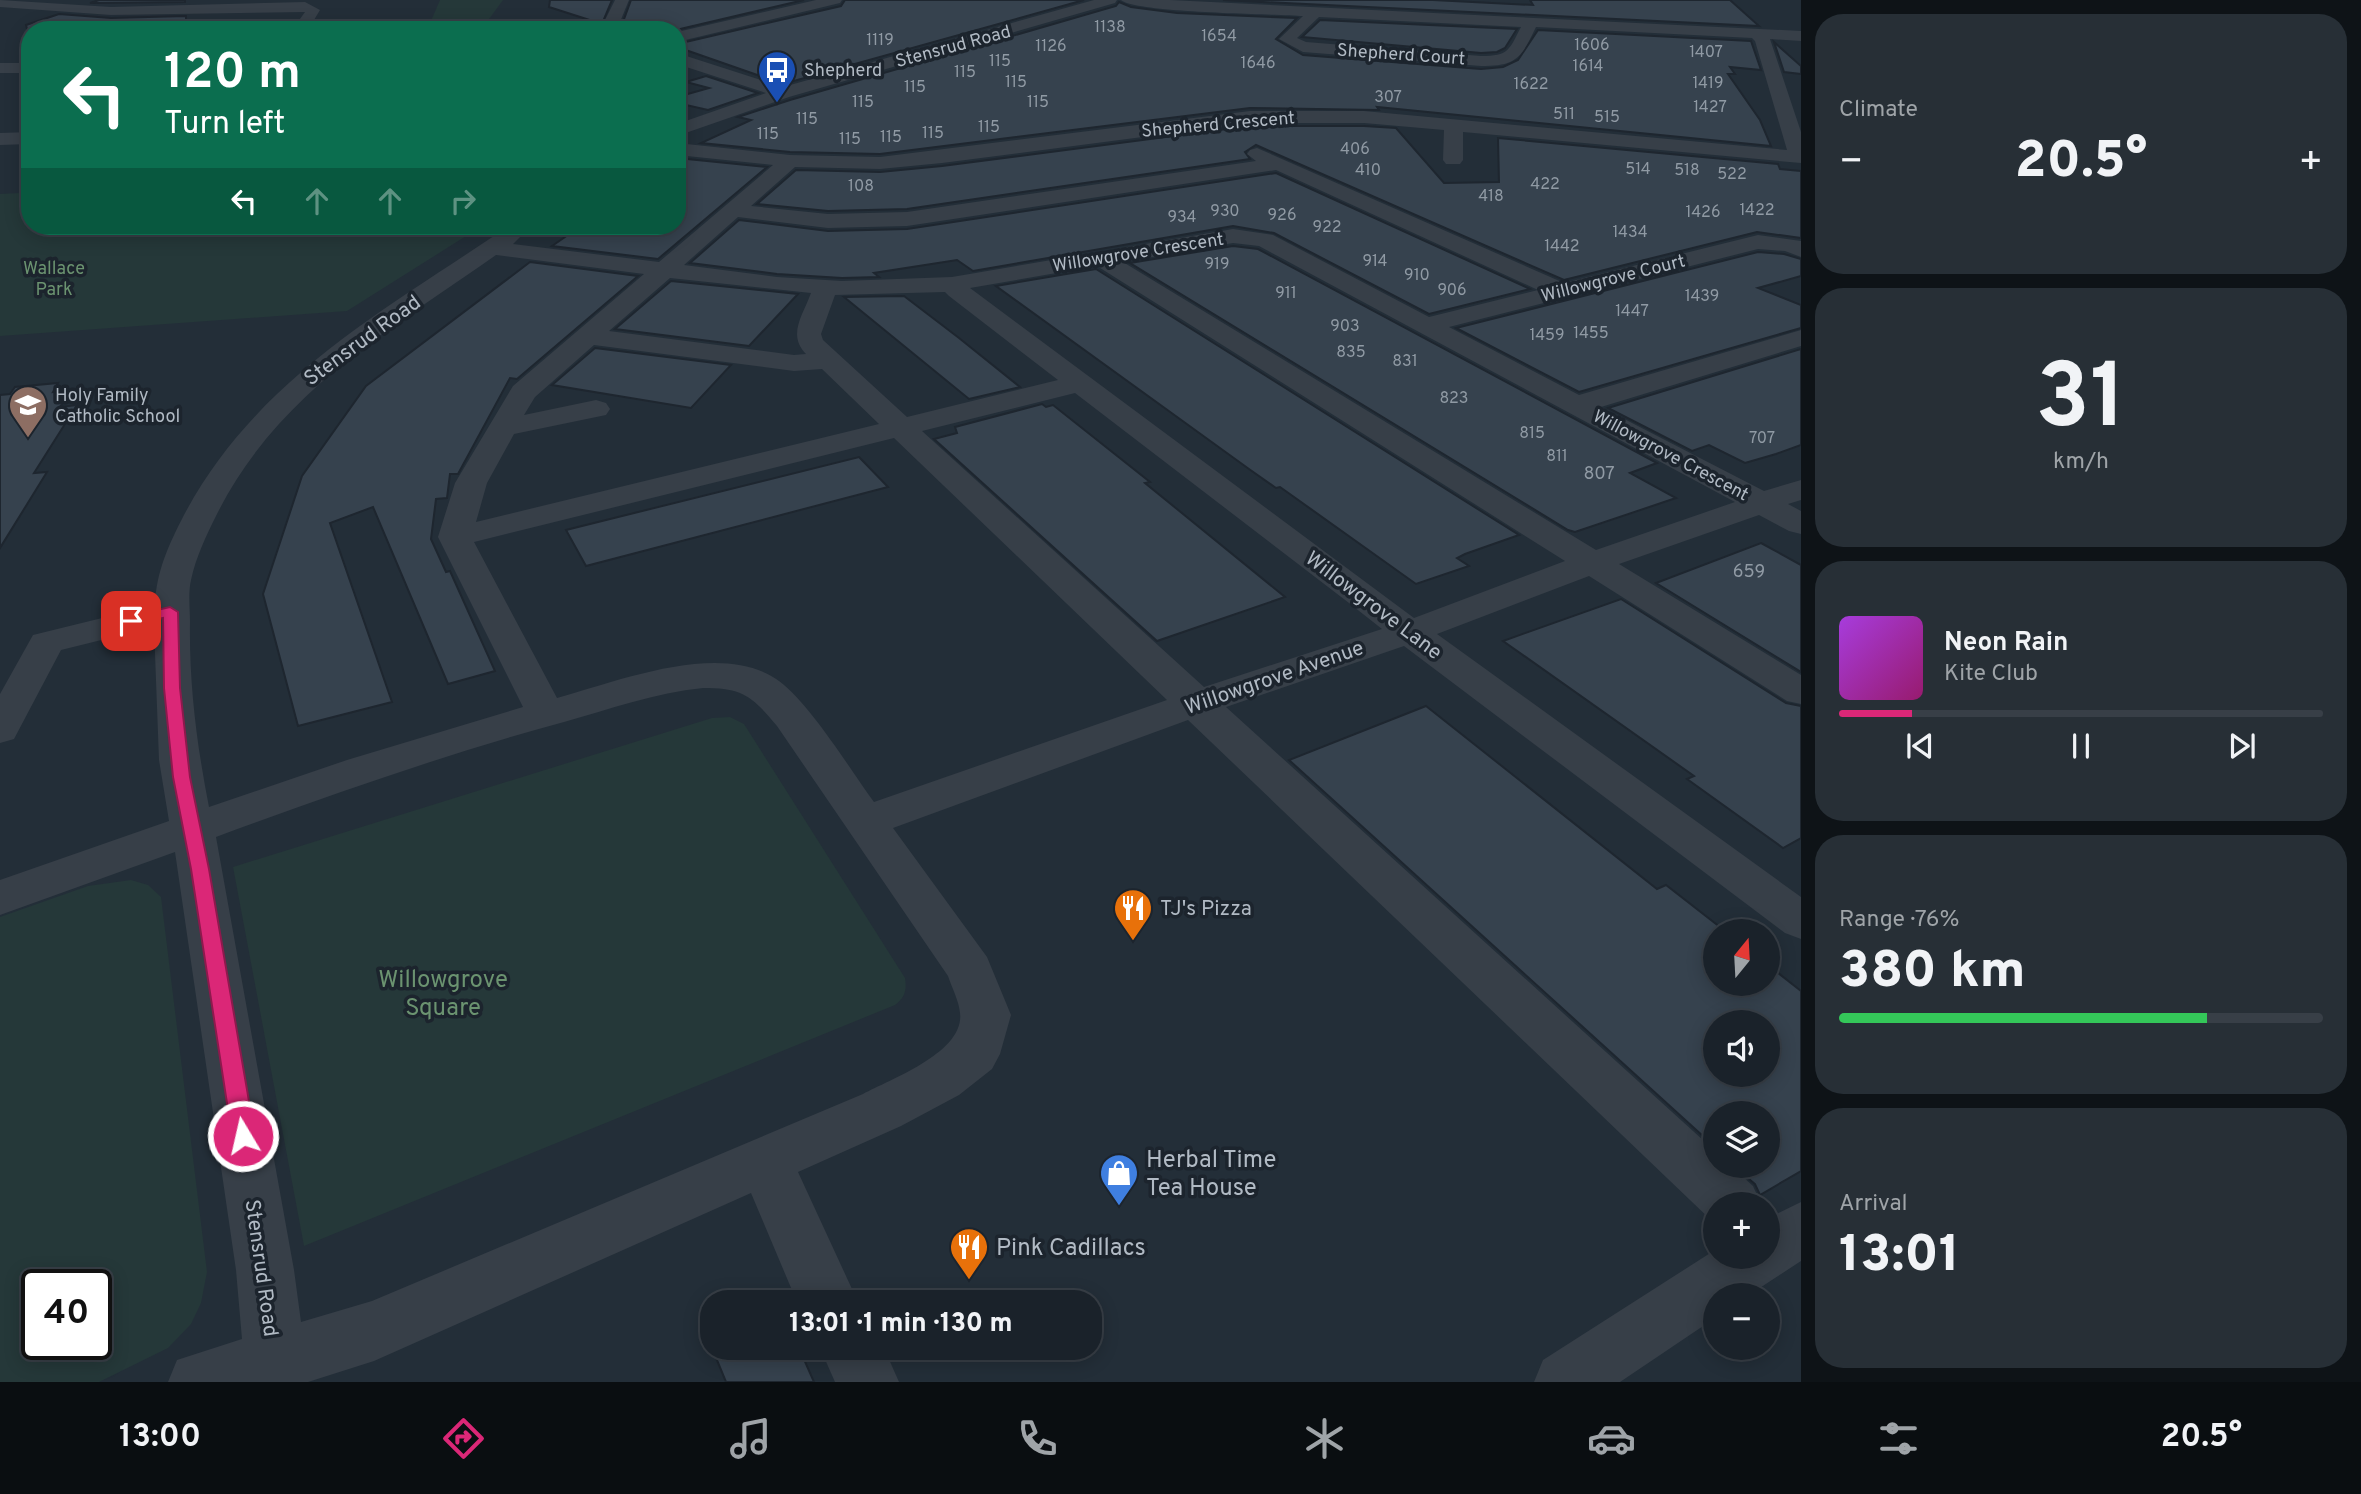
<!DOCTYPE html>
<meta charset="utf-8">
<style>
body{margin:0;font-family:Overpass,sans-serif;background:#272f36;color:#f1f3f6;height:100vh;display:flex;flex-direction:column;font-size:26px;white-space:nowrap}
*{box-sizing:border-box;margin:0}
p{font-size:23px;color:#9fa4a8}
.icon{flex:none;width:38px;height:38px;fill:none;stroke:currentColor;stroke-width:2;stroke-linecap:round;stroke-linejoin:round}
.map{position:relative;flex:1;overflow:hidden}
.panel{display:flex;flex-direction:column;gap:14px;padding:14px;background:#0e1317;width:560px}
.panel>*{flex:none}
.banner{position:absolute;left:21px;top:21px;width:665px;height:214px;border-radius:28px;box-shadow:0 4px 18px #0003,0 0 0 2px #383f47;background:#0b6e4f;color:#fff;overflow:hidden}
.needle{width:46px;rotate:18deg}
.buttons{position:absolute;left:1703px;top:919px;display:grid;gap:14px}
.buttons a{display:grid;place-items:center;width:77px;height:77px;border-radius:50%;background:#1a222a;box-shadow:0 4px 18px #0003,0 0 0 2px #383f47;font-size:35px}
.speed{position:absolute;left:21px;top:1269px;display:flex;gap:14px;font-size:35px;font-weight:700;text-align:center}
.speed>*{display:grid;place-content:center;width:91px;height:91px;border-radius:50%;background:#1a222a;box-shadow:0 4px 18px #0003,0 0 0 2px #383f47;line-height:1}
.speed .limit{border:4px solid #111;border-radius:10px;background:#fff;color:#111}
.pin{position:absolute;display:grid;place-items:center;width:60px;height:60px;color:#fff;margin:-30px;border-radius:14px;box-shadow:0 4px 10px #0006}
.me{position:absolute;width:77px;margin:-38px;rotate:351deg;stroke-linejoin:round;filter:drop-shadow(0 0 5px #0008)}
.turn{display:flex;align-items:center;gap:24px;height:147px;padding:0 28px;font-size:32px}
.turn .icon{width:91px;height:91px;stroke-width:2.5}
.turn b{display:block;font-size:49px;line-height:60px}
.lanes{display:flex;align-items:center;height:66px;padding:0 28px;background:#0003;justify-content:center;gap:35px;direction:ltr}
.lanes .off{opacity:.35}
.big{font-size:52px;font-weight:800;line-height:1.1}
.panel .card{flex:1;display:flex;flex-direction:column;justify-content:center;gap:10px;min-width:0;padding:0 24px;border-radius:28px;background:#272f36}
.panel .dial{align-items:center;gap:0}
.dial b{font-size:91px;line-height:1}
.song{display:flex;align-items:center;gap:21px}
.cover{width:84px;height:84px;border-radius:10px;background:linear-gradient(135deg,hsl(280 70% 55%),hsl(320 70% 35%))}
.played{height:7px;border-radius:4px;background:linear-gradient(90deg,#db2777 15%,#383f47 15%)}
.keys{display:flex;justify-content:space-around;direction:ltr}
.heat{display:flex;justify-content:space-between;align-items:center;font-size:38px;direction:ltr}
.charge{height:10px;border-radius:5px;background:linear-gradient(90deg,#34c759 76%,#383f47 0)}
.trip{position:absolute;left:700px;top:1290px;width:402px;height:70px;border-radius:28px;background:#1a222a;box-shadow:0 4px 18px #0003,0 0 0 2px #383f47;font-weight:800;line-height:70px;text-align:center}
.dock{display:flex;height:112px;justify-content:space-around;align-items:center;background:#0a0e11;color:#9fa4a8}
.dock .icon{width:49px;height:49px}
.dock .active{color:#db2777}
.dock b{font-size:32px;color:#f1f3f6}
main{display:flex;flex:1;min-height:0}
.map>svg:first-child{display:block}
.green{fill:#253839;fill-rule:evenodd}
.building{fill:#36424e;stroke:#1e262f;stroke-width:2;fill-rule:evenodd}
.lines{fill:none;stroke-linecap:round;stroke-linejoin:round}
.minor{fill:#373f48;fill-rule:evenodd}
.route{fill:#db2777;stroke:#8e194d;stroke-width:2}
.labels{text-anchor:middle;stroke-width:7;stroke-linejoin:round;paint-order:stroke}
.far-number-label{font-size:16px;fill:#909aa4}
.far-street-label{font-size:18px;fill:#b1bac4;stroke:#1c242d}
.far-poi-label{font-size:18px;fill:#b1bac4;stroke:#1c242d;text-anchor:start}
.far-park-label{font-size:18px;fill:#6b9370;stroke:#1c242d}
.number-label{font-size:18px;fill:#909aa4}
.street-label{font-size:21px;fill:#b1bac4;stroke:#1c242d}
.poi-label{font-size:21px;fill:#b1bac4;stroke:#1c242d;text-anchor:start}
.near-park-label{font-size:24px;fill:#6b9370;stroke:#1c242d}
.near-poi-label{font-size:24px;fill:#b1bac4;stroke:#1c242d;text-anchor:start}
</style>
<main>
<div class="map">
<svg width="1801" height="1382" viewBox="0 0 1801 1382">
<rect width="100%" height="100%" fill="#232e38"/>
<g class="green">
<path d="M440 0H503L481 30H427Z"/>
<path d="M30 182V226H482L347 311 0 336V194L19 193Z"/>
<path d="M730 717 744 724 905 978C907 990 905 997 895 1005L304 1246 233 867 712 718Z"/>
<path d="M131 880 148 885 161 897 207 1272 201 1303 191 1324 168 1348 99 1382H0V917L88 886ZM96 1284V1344H37V1284Z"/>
</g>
<g class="building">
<path d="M99 0H185V2L90 3Z"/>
<path d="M550 0H612L602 24 549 7Z"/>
<path d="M631 0H804L676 30H627L623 22Z"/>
<path d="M845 0H1084L783 84 677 47V44L841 6Z"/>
<path d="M1223 0H1433L1533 5 1530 0H1730L1759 26Z"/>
<path d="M1119 2 1131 7 1177 13 1297 18 1276 39 1303 55 1481 69 1503 67 1518 60 1538 30 1751 41 1761 70 1730 67 1735 74H1728L1760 120 1771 146 1377 107 1379 110 1250 108 880 154 790 152 701 143 751 120 738 117 790 100 1116 6Z"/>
<path d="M59 14 111 18 186 16V27L30 30 28 33 26 25Z"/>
<path d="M1320 20 1517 29 1505 48 1497 52 1481 53 1302 37Z"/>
<path d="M1774 42 1801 66V74L1784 72Z"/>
<path d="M706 76 758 93 708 110 677 103V97L709 88 686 82Z"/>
<path d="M1250 126H1364L1396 128 1444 183 1499 182 1498 138 1778 164 1780 169 1801 171V238L1757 232 1564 280 1256 145 1245 152 1250 159 907 209 828 211 757 204 796 170 880 172 942 166Z"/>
<path d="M677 158 767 167 658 259 552 246 581 226H677Z"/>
<path d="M1276 173 1530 289 1429 314 1274 233 1233 226 973 271 957 260 874 273 879 277 842 278 777 274 690 263 739 220 828 231 907 229Z"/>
<path d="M1233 246 1258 249 1657 463 1630 473 1676 498 1575 532 1568 530 1130 263Z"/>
<path d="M1758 252 1784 254 1801 259V276L1758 288 1801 305V328L1579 392 1456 328Z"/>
<path d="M530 262 638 276 517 379 510 378 458 474H450L447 498 436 499 431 539 446 572 450 571 495 671 448 684 373 507 330 523 392 702 298 726 263 594 302 476 366 386Z"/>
<path d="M1096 269 1519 535 1465 554 1457 558 1469 566 1416 584 1280 487 1276 488 1249 469 996 286Z"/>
<path d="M671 281 798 294 749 346 615 329Z"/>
<path d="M904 296 959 338 1020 387 969 399 844 297Z"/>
<path d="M595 348 731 365 691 408 552 385Z"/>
<path d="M1801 349V445L1776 454 1745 463 1709 445 1692 451 1608 408Z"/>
<path d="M58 383 53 392 71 390 60 407 77 405 34 473 47 472 0 548V395L10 394 15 387Z"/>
<path d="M1042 404 1046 407 1053 405 1150 482 1145 483 1285 597 1157 641 934 439 957 433 955 427Z"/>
<path d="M859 457 888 487 586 566 566 530Z"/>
<path d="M1761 543 1801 565V672L1656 583Z"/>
<path d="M1621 599 1786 703 1801 706V838L1783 848 1687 779 1694 776 1503 641Z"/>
<path d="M1426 706 1657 889 1666 885 1725 931H1715V984H1768V965L1801 991V1171L1760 1195 1755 1184 1734 1166H1768V1113H1715V1147L1289 760ZM1715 1022H1768V1074H1715Z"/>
<path d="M712 1348H799L814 1382H726Z"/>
</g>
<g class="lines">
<g class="minor">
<path d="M0 0 111 7 305 2 320 10 308 30H292L305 12 111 15 0 7Z"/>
<path d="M615 0H629L620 22 625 30H609L604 22Z"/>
<path d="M816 0H842L840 3 677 42V32Z"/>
<path d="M1094 0H1117L1115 3 789 97 677 136V124L766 93 677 64V53L783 87Z"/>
<path d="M1121 0H1170L1801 31V41L1770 39 1801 132V163L1463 132V160L1460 164H1446L1443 160 1444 130 1364 123H1250L942 163 880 169 795 167 751 206 828 214 907 212 1256 161 1247 154 1250 150 1257 148 1564 283 1758 235 1801 241V257L1785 251 1758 249 1449 327 1579 395 1801 330V346L1601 407 1764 491 1801 480V500L1788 504 1801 511V534L1789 531 1759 515 1619 564 1801 675V704L1787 701 1589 576 1437 634 1801 897V939L1785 933 1404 646 1226 707 1715 1151V1166H1731L1753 1186 1761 1204H1715L1713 1222 1188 720 893 828 987 957 1011 1015 1000 1054 992 1069 959 1095 901 1126 798 1172 858 1302H797L751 1193 374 1361 308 1382H168L177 1360 242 1339 236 1270 175 852 0 915V880L169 821 159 760 154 627 61 650 14 739 0 743V694L33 635 155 605C156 572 169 544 184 515 255 381 381 312 503 230H519L522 235 513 244 659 262 773 165 677 155V143L790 155 880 157 1250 111H1364L1787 150 1755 41 1752 38 1536 27C1521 58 1517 66 1481 66L1303 52 1279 39 1303 16C1275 14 1135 13 1121 0ZM1319 17 1521 27C1509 50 1509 56 1481 56L1306 42 1297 38ZM1276 170 1538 290 1429 317 1273 235 1233 229 952 277 842 281 777 277 684 265 738 217 828 228 907 226ZM1233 243 1259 246 1735 502 1596 550 1123 262ZM496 255 644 274 513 386 455 483 438 537 523 707 347 760 209 807C197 746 189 684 190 622 190 609 188 593 191 580 196 557 206 536 216 516 276 394 389 330 496 255ZM1097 266 1565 561 1414 618 970 288ZM670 278 811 293C803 315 787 335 806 354L794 355 609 331ZM945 292 949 296 1058 380 907 417 823 340 821 334 835 295ZM594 345 794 371 822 369 879 424 476 522 487 483 514 434 606 415 610 409 606 403 596 400 524 415 535 397ZM1075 393 1349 603 1382 629 1204 687 922 431ZM894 438 1167 700 874 802C849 768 811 705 779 681 722 639 617 682 557 698L474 542ZM703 688C743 688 752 696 777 726L948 976C952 988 959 1001 960 1013 965 1052 891 1079 863 1094L372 1301 301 1322 294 1270 216 837C330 795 446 754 564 722 610 709 655 693 703 688Z"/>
<rect x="0" y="63" width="30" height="10"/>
<path d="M30 132V144L0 145V133Z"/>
<path d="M1801 1202V1261L1749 1295H1715V1318L1620 1382H1534L1543 1360 1715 1250V1256H1768V1218Z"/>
<path d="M820 1348H884L899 1382H835Z"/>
</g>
</g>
<path class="route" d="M170 607 178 612 180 688 190 777 209 869 255 1136 251 1143 243 1146 236 1143 232 1136 191 869 173 777 164 688 163 618 131 625 124 621 126 617Z"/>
<defs>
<symbol id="bus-pin" viewBox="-11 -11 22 30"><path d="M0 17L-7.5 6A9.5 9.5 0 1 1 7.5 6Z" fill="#1a4fb4" stroke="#1c242d"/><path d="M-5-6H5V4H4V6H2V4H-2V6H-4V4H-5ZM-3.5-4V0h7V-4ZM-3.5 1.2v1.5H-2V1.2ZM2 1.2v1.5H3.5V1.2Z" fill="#fff"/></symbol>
<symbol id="school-pin" viewBox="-11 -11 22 30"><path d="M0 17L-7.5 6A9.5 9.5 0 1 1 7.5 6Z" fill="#8d6e63" stroke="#1c242d"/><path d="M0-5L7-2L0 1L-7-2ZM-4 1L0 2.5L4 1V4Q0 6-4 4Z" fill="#fff"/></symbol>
<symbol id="restaurant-pin" viewBox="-11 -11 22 30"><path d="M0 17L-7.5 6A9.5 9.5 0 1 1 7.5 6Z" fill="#e8710a" stroke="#1c242d"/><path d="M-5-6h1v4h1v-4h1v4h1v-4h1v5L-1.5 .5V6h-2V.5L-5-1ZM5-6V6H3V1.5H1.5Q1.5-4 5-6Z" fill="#fff"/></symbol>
<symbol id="shop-pin" viewBox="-11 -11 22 30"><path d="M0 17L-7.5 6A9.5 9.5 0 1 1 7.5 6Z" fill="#3f7fe0" stroke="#1c242d"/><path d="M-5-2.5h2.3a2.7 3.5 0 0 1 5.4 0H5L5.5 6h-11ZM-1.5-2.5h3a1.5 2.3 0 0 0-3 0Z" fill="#fff"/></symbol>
</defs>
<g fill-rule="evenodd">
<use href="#bus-pin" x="755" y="48" width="44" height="60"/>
<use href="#school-pin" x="6" y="383" width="44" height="60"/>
<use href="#restaurant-pin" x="1111" y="886" width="44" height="60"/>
<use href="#shop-pin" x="1097" y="1151" width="44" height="60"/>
<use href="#restaurant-pin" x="947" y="1225" width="44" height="60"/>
</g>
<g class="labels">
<g class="far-number-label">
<text x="1110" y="32">1138</text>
<text x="1219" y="41">1654</text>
<text x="880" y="45">1119</text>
<text x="1592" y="50">1606</text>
<text x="1051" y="51">1126</text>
<text x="1706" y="57">1407</text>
<text x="1000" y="66">115</text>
<text x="1258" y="68">1646</text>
<text x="1588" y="71">1614</text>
<text x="965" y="77">115</text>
<text x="1016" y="87">115</text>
<text x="1708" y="88">1419</text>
<text x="1531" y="89">1622</text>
<text x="915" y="92">115</text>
<text x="1388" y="102">307</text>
<text x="863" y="107">115</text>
<text x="1038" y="107">115</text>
<text x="1710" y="112">1427</text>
<text x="1564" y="119">511</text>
<text x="1607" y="122">515</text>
<text x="807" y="124">115</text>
<text x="989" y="132">115</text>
<text x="933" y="138">115</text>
<text x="768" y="139">115</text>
<text x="891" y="142">115</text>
<text x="850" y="144">115</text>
<text x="1355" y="154">406</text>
<text x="1638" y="174">514</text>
<text x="1368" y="175">410</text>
<text x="1687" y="175">518</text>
<text x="1732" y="179">522</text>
<text x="1545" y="189">422</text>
<text x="861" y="191">108</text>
<text x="1491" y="201">418</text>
<text x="1757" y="215">1422</text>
<text x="1225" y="216">930</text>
<text x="1703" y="217">1426</text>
<text x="1282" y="220">926</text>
<text x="1182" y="222">934</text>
<text x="1327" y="232">922</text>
<text x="1630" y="237">1434</text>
<text x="1562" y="251">1442</text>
<text x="1375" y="266">914</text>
<text x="1217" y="269">919</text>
<text x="1417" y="280">910</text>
<text x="1452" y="295">906</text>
<text x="1286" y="298">911</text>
<text x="1702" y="301">1439</text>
<text x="1632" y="316">1447</text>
<text x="1345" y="331">903</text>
<text x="1591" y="338">1455</text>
<text x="1547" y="340">1459</text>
<text x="1351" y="357">835</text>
<text x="1405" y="366">831</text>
<text x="1454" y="403">823</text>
<text x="1532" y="438">815</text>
<text x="1762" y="443">707</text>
<text x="1557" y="461">811</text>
</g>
<g class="far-street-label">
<text transform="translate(953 46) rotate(-15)" y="6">Stensrud Road</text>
<text transform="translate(1401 54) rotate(4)" y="6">Shepherd Court</text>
<text transform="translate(1218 124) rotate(-5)" y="6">Shepherd Crescent</text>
<text transform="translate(1138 252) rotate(-9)" y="6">Willowgrove Crescent</text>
<text transform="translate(1613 278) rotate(-14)" y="6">Willowgrove Court</text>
<text transform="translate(1671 455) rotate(28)" y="6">Willowgrove Crescent</text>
</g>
<g class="far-poi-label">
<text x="804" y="76">Shepherd</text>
<text x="55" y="401">Holy Family<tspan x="55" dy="21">Catholic School</tspan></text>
</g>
<g class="far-park-label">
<text x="54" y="274">Wallace<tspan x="54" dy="21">Park</tspan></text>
</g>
<g class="number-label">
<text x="1599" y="479">807</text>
<text x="1749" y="577">659</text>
</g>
<g class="street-label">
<text transform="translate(362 340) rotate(-36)" y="7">Stensrud Road</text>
<text transform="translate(1374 605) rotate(37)" y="7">Willowgrove Lane</text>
<text transform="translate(1274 677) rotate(-19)" y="7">Willowgrove Avenue</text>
<text transform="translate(262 1268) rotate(82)" y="7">Stensrud Road</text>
</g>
<g class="poi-label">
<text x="1160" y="915">TJ's Pizza</text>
</g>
<g class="near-park-label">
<text x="443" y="987">Willowgrove<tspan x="443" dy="28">Square</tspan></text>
</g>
<g class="near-poi-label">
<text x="1146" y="1167">Herbal Time<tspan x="1146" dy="28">Tea House</tspan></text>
<text x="996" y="1255">Pink Cadillacs</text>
</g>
</g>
</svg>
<div class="buttons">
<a><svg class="needle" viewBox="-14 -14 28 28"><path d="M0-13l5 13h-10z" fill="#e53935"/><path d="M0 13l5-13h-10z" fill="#9fa4a8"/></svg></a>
<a><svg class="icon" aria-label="sound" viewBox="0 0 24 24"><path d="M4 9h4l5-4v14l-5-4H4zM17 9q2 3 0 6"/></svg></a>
<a><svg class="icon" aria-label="layers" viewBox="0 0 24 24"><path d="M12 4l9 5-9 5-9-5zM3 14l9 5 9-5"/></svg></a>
<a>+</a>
<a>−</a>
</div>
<div class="speed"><div class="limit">40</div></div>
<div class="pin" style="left:131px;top:621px;background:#d93025"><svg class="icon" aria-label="arrive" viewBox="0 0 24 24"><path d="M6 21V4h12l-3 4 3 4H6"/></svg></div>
<svg class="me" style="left:243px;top:1136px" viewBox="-20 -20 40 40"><circle r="17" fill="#db2777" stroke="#fff" stroke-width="3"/><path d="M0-11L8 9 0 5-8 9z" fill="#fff"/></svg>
<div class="trip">13:01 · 1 min · 130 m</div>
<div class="banner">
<div class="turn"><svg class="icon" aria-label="left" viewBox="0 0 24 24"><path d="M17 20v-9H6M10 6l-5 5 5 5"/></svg><div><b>120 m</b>Turn left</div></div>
<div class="lanes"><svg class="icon" aria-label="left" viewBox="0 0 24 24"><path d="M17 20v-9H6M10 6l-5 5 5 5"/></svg><svg class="icon off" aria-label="ahead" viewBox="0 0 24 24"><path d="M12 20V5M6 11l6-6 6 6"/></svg><svg class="icon off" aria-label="ahead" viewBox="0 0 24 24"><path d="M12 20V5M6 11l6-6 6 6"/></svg><svg class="icon off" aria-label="right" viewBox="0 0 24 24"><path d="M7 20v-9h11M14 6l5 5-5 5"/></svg></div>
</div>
</div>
<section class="panel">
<div class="card"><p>Climate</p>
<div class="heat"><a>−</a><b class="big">20.5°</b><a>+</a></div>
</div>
<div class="card dial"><b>31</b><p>km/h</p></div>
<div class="card">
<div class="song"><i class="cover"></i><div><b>Neon Rain</b><p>Kite Club</p></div></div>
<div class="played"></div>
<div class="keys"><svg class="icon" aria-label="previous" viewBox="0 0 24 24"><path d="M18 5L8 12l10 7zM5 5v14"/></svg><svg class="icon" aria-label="pause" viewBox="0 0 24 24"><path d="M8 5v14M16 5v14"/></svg><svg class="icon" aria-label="next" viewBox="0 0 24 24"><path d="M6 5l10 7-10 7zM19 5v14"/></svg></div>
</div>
<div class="card"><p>Range · 76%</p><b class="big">380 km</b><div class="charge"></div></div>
<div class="card"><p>Arrival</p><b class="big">13:01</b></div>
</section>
</main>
<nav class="dock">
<b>13:00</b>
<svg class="icon active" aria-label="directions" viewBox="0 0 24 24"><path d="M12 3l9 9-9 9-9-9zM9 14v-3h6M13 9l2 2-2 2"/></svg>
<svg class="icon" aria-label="music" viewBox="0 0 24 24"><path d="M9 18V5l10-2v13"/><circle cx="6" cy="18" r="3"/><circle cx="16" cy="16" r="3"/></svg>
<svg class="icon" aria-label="phone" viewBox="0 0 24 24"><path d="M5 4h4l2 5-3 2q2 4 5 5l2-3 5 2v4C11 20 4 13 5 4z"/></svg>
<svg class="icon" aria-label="climate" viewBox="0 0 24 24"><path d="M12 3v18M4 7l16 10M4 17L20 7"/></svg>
<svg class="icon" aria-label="car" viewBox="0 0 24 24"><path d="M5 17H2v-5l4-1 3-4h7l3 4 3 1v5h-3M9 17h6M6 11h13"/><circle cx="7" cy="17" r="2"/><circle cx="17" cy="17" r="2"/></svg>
<svg class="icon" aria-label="filters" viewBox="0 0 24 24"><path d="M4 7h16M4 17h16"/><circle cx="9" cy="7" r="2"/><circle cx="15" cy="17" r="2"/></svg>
<b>20.5°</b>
</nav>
